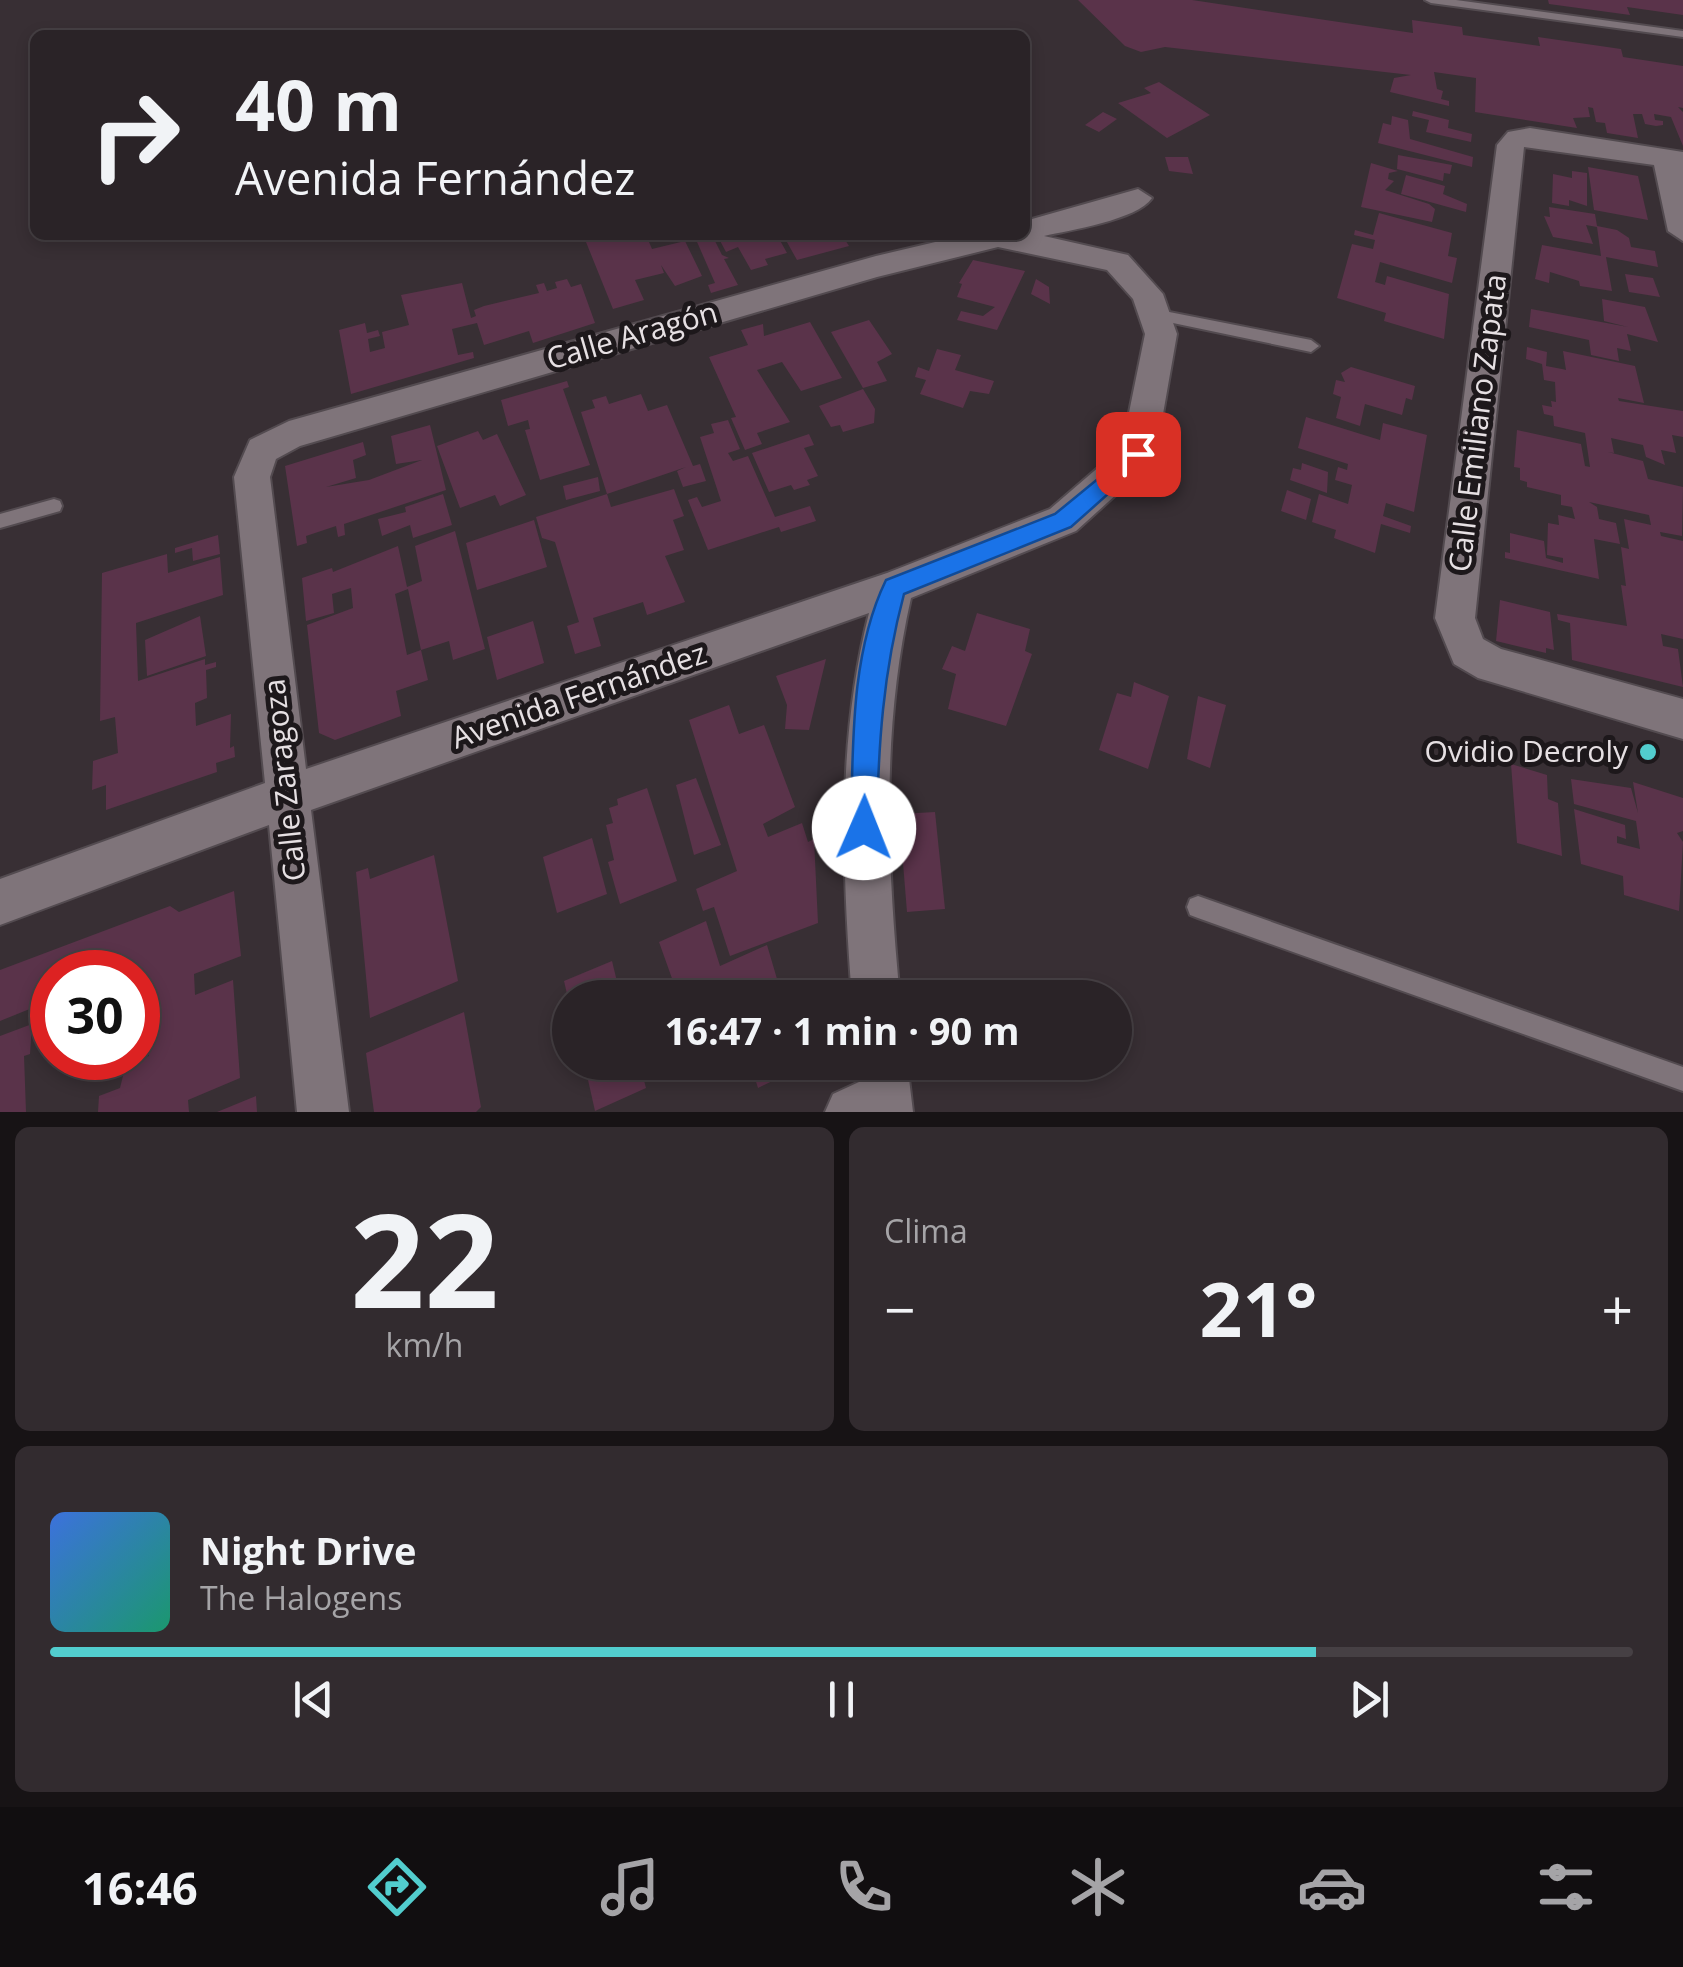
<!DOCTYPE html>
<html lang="es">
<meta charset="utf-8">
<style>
body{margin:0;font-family:"Open Sans",sans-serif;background:#322b2f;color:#f1f3f6;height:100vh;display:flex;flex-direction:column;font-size:38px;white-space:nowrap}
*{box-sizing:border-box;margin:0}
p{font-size:32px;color:#a5a4a7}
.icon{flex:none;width:55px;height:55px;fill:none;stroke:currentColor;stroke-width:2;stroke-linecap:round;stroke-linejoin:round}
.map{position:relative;height:1112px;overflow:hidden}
.details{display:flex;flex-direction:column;gap:15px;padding:15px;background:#171315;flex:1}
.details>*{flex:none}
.hud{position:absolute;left:30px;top:30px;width:1000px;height:210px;border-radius:15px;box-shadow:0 5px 15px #0003,0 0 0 2px #464044;background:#2a2327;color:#f1f3f6;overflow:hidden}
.speed{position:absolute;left:30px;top:950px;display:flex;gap:20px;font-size:50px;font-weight:700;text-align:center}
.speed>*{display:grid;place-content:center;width:130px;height:130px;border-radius:50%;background:#2a2327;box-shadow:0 5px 15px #0003,0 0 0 2px #464044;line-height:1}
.speed .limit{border:15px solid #d22;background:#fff;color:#111}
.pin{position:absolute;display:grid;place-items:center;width:85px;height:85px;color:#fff;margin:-42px;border-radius:20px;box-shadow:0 5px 15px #0006}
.me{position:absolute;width:110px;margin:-55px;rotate:1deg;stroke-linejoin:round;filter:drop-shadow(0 0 8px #0008)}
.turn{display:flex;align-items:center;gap:35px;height:210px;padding:0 40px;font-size:45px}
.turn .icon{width:130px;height:130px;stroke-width:2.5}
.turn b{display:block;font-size:70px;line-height:85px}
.big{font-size:75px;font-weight:700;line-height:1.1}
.details .widget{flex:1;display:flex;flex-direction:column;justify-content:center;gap:15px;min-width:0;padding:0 35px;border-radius:15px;background:#322b2f}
.details .dial{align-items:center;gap:0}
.dial b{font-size:130px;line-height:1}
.song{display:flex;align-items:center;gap:30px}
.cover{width:120px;height:120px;border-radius:15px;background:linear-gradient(135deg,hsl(220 70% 55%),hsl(160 70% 35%))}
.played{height:10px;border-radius:5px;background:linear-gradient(90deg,#52cdce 80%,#464044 80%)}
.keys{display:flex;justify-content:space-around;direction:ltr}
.heat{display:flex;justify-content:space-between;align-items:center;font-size:55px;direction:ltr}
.details .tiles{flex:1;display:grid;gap:15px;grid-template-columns:1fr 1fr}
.widget:last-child{grid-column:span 2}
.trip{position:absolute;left:552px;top:980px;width:580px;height:100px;border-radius:50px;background:#2a2327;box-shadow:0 5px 15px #0003,0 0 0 2px #464044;font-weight:700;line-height:100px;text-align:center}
.dock{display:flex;height:160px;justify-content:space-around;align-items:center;background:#110e10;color:#a5a4a7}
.dock .icon{width:70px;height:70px}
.dock .selected{color:#52cdce}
.dock b{font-size:45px;color:#f1f3f6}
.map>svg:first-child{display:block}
.building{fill:#5a334a;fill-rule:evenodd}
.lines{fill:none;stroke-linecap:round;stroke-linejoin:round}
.lane-casing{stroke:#534b50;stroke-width:4}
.street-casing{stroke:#534b50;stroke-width:4}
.lane{fill:#7f747a;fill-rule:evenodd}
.street{fill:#7f747a;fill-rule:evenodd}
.route{fill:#1a73e8;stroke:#114b97;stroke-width:2.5}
.poi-dot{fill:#52cdce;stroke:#1d181b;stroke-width:4}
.labels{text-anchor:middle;stroke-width:10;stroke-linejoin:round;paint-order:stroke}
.street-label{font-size:30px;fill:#e6e0e3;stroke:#1d181b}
.poi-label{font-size:30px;fill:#e6e0e3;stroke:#1d181b;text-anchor:end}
</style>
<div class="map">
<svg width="1683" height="1112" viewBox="0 0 1683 1112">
<rect width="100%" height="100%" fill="#382f34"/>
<g class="building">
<path d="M1078 0H1192L1413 33 1412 20 1462 27 1463 35 1540 46 1538 37 1621 49 1623 57 1683 66V108L1678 107 1683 112V146L1671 117 1654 114 1655 120 1663 121V125L1656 126 1645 124 1642 114H1633L1638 138 1607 133 1605 123 1596 122 1593 108 1588 107 1590 117 1573 118 1577 128 1475 112 1476 78 1434 72 1437 89 1443 91 1441 99 1449 101V106L1390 92 1394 78 1411 75 1165 47 1141 52 1125 46Z"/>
<path d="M1548 0H1683V15L1627 7 1630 15 1549 4Z"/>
<path d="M1159 82 1165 86 1210 115 1167 138 1118 103 1151 93 1144 88Z"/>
<path d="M1413 111 1449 120 1448 128 1472 134 1471 142 1426 132 1429 120 1412 116Z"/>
<path d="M1103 112 1117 119 1099 132 1085 125Z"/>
<path d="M1392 116 1408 120 1410 139 1473 157 1472 167 1378 143 1383 123 1391 125Z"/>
<path d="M1398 155 1452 165 1450 174 1444 173 1443 181 1397 169Z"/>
<path d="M1165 157H1188L1193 174 1169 171Z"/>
<path d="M1371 163 1398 171 1389 173 1388 179 1394 181 1385 190 1429 204 1435 209 1432 222 1361 207Z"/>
<path d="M1588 167 1638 176 1648 220 1594 210Z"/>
<path d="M1572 171 1587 173V206L1569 200V206L1552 203 1553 174 1572 178Z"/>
<path d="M1406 175 1445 186 1443 194 1467 204 1466 212 1401 194Z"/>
<path d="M1549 207 1595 214 1597 226 1617 230 1629 238 1631 247 1655 251 1658 267 1606 257 1612 291 1580 286 1579 281 1550 272 1549 283 1535 279 1542 245 1601 256 1597 227 1586 225 1593 244 1553 237 1544 216 1550 217Z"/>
<path d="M1379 213 1452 233 1448 256 1457 258 1452 283 1380 262 1375 282 1385 285 1387 276 1449 294 1444 339 1384 321 1386 313 1337 298 1352 244 1373 249 1375 240 1354 235 1355 230 1373 235Z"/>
<path d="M616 235H646L652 249 685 241 702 276 675 286 661 265 664 273 635 280 644 300 613 309 586 242Z"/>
<path d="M694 235H712L722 255 729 258 724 259 738 285 711 293 708 285 715 283Z"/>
<path d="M717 235H777L787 253 765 259 768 265 751 270 738 247 726 252Z"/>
<path d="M783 235H842L849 246 797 260Z"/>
<path d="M973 260 1025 271 997 330 957 320 961 311 983 316 995 307 957 297 962 284 959 283Z"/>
<path d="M1625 274 1653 278 1660 297 1629 292Z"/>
<path d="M567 279 571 287 581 284 595 323 533 343 529 331 484 345 477 323 452 329 458 355 473 352 474 358 351 394 339 330 365 323 367 333 378 330 380 336 368 339 370 352 385 348 382 332 409 325 401 295 462 283 471 318 476 316 474 310 484 306 539 293 536 285 544 283 547 291 557 288 555 282Z"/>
<path d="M1036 279 1049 287 1050 304 1031 294Z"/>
<path d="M1602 299 1645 307 1658 342 1627 334 1631 351 1617 348 1619 361 1591 355 1589 340 1529 327 1531 309 1628 327 1604 321Z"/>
<path d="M869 320 892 354 877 362 887 381 863 388 831 332Z"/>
<path d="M810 322 842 378 801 391 782 362 757 370 790 422 757 433 762 444 745 450 731 418 736 417 709 357 748 345 741 330 763 324 764 336Z"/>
<path d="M1527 347 1547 352 1546 366 1562 369 1566 370 1563 351 1635 366 1644 403 1618 398 1619 401 1683 411V437L1672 435 1676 453 1661 450 1665 465 1646 457 1643 445 1611 438 1614 453 1608 452 1643 461 1648 479 1683 487 1682 536 1660 532 1661 536 1683 541V639L1661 634 1663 646 1678 649 1683 687 1572 660 1570 623 1558 620 1557 614 1627 626 1621 585 1626 586 1621 547 1629 549 1624 519 1651 525 1649 515 1589 502 1597 507 1599 519 1616 523 1620 544 1594 539 1599 579 1505 558V552L1510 553V533L1544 541 1546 558 1563 563V558L1547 555 1548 523 1559 525 1558 515 1575 519 1572 507 1561 505V495L1527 487V482L1520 480V468L1514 467 1517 430 1581 444 1585 466 1590 467 1585 433 1554 426 1553 416 1544 414 1542 405 1552 407 1551 401 1556 402 1555 382 1544 380 1542 364 1526 359Z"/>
<path d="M937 349 961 355 955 370 994 381 989 394 970 391 963 408 920 394 926 380 915 377 918 367 929 371Z"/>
<path d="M1351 367 1415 386 1412 400 1406 398 1402 415 1365 404 1360 426 1336 418 1341 397 1333 394 1336 380 1345 382 1341 373Z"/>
<path d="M567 381 569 387 563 389 590 465 540 480 525 430 530 429 528 420 508 426 501 400Z"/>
<path d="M863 389 875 409 874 423 843 432 840 425 831 427 819 406Z"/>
<path d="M641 394 648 411 667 405 693 466 700 464 706 481 683 487 677 471 686 467 607 494 611 507 674 489 684 516 673 520 684 550 665 556 685 602 647 615 643 602 593 618 601 646 575 654 567 626 579 622 555 542 542 538 536 517 607 494 581 412 595 408 592 400 606 396 609 404Z"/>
<path d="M1306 417 1380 440 1383 423 1427 435 1414 512 1386 503 1383 516 1411 526 1410 533 1381 524 1375 553 1334 538 1336 530 1312 522 1319 494 1348 504 1352 485 1335 480 1338 467 1347 470 1348 464 1298 448Z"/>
<path d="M728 420 740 449 728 453 733 461 748 456 775 517 810 506 816 521 781 532 779 527 708 550 688 500 697 497 702 507 721 501 700 437 714 433 711 424Z"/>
<path d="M430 425 446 490 344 524 345 535 338 537 336 526 306 536 307 543 297 546 285 466 363 442 366 455 353 460 356 478 326 487 369 480 422 460 396 464 391 436Z"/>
<path d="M478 431 483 440 497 434 526 495 500 506 495 495 460 508 437 446Z"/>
<path d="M809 434 814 445 804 448 818 476 807 480 810 485 794 490 791 485 769 492 752 453Z"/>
<path d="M1302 463 1328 472 1327 493 1290 480 1293 468 1301 470Z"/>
<path d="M598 477 600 491 566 500 563 486Z"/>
<path d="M1287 490 1311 499 1306 520 1281 511Z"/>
<path d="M443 494 452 525 413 538 410 525 382 536 378 519 406 512 405 507Z"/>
<path d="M534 520 547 567 477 590 466 543Z"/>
<path d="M455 531 485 649 453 660 449 641 421 650 428 680 396 691 401 716 335 740 319 733 307 625 353 608 351 588 332 594 334 613 306 621 302 578 332 568 333 572 398 546 407 587 422 581 415 546ZM408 589 421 650 407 655 395 594Z"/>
<path d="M218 535 220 554 193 561 192 548 175 553V548Z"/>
<path d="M167 554 168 573 220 557 223 595 136 623 138 681 205 659V665L216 662V667L206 670 207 698 195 703 196 726 231 714 230 748 234 746 235 757 216 763 217 772 106 810V785L92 790 93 761 118 753 115 717 100 721 102 573Z"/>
<path d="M1500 600 1550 612 1554 650 1546 648V653L1496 641Z"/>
<path d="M977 613 1030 629 1025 651 1032 654 1006 726 948 709 956 674 942 669 952 646 965 651Z"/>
<path d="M200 616 206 656 147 676 145 640Z"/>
<path d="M533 621 544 663 497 680 487 637Z"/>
<path d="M826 659 809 730 785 729 787 705 776 676Z"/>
<path d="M1134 682 1169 696 1148 769 1099 750 1117 693 1131 697Z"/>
<path d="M1198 696 1226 705 1210 768 1187 759Z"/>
<path d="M729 705 739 734 764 725 795 807 763 824 768 837 802 823 808 842 814 839 818 923 730 956 714 907 703 911 696 889 737 871 689 720Z"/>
<path d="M1511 764 1547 775 1548 799 1558 803 1562 856 1517 843Z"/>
<path d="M696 778 721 845 694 855 676 785Z"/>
<path d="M1571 779 1631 788 1638 813 1633 782 1683 798V831L1677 833 1683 842 1679 911 1624 895 1623 876 1581 864 1574 809 1625 825 1626 839 1617 836V843L1640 849 1636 821 1574 804Z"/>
<path d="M647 788 677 881 620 904 608 862 614 860 606 825 613 823 609 808 618 805 617 799Z"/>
<path d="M935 812 945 909 907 912 899 814Z"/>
<path d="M592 838 607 894 557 913 543 857Z"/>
<path d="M434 855 458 981 370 1018 356 872 368 868 370 879Z"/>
<path d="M234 891 241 956 194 974 195 995 233 980 240 1078 188 1100 189 1112H98L99 1096 120 1088 126 1064 149 1056V1028L138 1033V972H52V1024L41 1028 42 1004 0 1021V970L170 906 179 912Z"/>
<path d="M706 921 720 966 767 945 780 989 796 982 799 991 821 985 822 998H679L659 942Z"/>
<path d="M612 961 621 998H568L564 981Z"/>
<path d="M464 1012 481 1107 476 1112H374L366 1053Z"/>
<path d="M32 1024 30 1054 24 1056 26 1112H0V1036Z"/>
<path d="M584 1062H639L646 1088 595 1111Z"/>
<path d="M697 1062H736L702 1078Z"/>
<path d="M750 1062H812L758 1088Z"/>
<path d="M256 1096 257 1112H217Z"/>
</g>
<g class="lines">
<defs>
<g id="lane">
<path d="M1425 0H1456L1683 31V37L1431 3Z"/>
<path d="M1154 309 1311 340 1319 346 1311 352 1149 318V310Z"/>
<path d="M54 499 60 501 62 506 60 511 0 528V514Z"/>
<path d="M1198 896 1683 1067V1091L1198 918 1190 915 1187 907 1190 899Z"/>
</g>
<g id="street">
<path d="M1530 128 1683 152V241L1668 231 1654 165 1524 147 1475 618 1483 639 1501 649 1683 699V739L1478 678 1454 664 1435 618 1497 145 1508 132Z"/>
<path d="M1138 189 1152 198C1137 220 1070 230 1044 236L1128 255 1163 294 1177 334 1156 454 1150 464 1076 531 911 598C881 731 887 862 900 998H852C842 868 837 739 869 613L311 810 349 1112H297L269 825 0 925V879L265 783 234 477 250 440 289 421 876 256 965 235H1025V221ZM998 247 1107 270 1133 299 1145 334 1122 447 1050 509 887 573 306 769 270 477 276 459 300 446 877 277Z"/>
<path d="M857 1062H907L913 1112H825L833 1094 859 1082Z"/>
</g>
</defs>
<use href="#lane" class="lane-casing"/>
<use href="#street" class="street-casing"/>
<use href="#lane" class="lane"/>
<use href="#street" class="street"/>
</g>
<path class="route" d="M1138 446 1146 448V460L1071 527 904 594C883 672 878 747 877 828L873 837 864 841 855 837 851 828C853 748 850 654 886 580L1055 514Z"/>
<circle class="poi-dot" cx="1648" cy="752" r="10"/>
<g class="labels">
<g class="street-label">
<text transform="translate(632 336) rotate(-16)" y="10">Calle Aragón</text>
<text transform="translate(1478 423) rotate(-83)" y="10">Calle Emiliano Zapata</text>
<text transform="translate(579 696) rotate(-19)" y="10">Avenida Fernández</text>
<text transform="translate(285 780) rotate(-96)" y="10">Calle Zaragoza</text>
</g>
<g class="poi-label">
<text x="1628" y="762">Ovidio Decroly</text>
</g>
</g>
</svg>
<div class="speed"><div class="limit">30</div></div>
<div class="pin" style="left:1138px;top:454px;background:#d93025"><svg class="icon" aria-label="arrive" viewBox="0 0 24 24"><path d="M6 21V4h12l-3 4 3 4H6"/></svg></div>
<svg class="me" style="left:864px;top:828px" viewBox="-20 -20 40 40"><circle r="19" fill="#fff"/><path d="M0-13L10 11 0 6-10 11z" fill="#1a73e8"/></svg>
<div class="trip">16:47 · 1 min · 90 m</div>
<div class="hud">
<div class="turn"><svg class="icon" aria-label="right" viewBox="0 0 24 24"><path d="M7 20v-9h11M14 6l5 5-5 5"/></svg><div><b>40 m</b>Avenida Fernández</div></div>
</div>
</div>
<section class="details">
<div class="tiles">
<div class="widget dial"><b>22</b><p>km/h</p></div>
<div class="widget"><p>Clima</p>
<div class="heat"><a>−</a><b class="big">21°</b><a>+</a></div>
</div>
<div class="widget">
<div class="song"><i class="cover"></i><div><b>Night Drive</b><p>The Halogens</p></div></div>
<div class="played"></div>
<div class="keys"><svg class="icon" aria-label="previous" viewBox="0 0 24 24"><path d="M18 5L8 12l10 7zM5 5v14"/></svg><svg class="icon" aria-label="pause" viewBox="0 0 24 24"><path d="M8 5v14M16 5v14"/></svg><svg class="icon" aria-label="next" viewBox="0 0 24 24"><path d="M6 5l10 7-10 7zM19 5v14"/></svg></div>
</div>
</div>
</section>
<nav class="dock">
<b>16:46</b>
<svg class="icon selected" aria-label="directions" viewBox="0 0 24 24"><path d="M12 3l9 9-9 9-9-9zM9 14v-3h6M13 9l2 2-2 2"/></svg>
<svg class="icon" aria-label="music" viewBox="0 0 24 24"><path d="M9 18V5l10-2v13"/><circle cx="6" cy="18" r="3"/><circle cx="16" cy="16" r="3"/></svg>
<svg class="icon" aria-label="phone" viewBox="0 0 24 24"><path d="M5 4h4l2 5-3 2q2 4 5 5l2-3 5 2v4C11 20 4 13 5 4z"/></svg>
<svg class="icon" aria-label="climate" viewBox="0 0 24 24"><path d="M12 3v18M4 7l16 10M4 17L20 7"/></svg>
<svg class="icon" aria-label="car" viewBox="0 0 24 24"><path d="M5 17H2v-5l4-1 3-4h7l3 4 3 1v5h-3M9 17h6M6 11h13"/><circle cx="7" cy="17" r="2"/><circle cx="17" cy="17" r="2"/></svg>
<svg class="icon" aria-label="filters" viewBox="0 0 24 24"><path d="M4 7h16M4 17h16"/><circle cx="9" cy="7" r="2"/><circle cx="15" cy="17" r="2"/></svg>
</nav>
